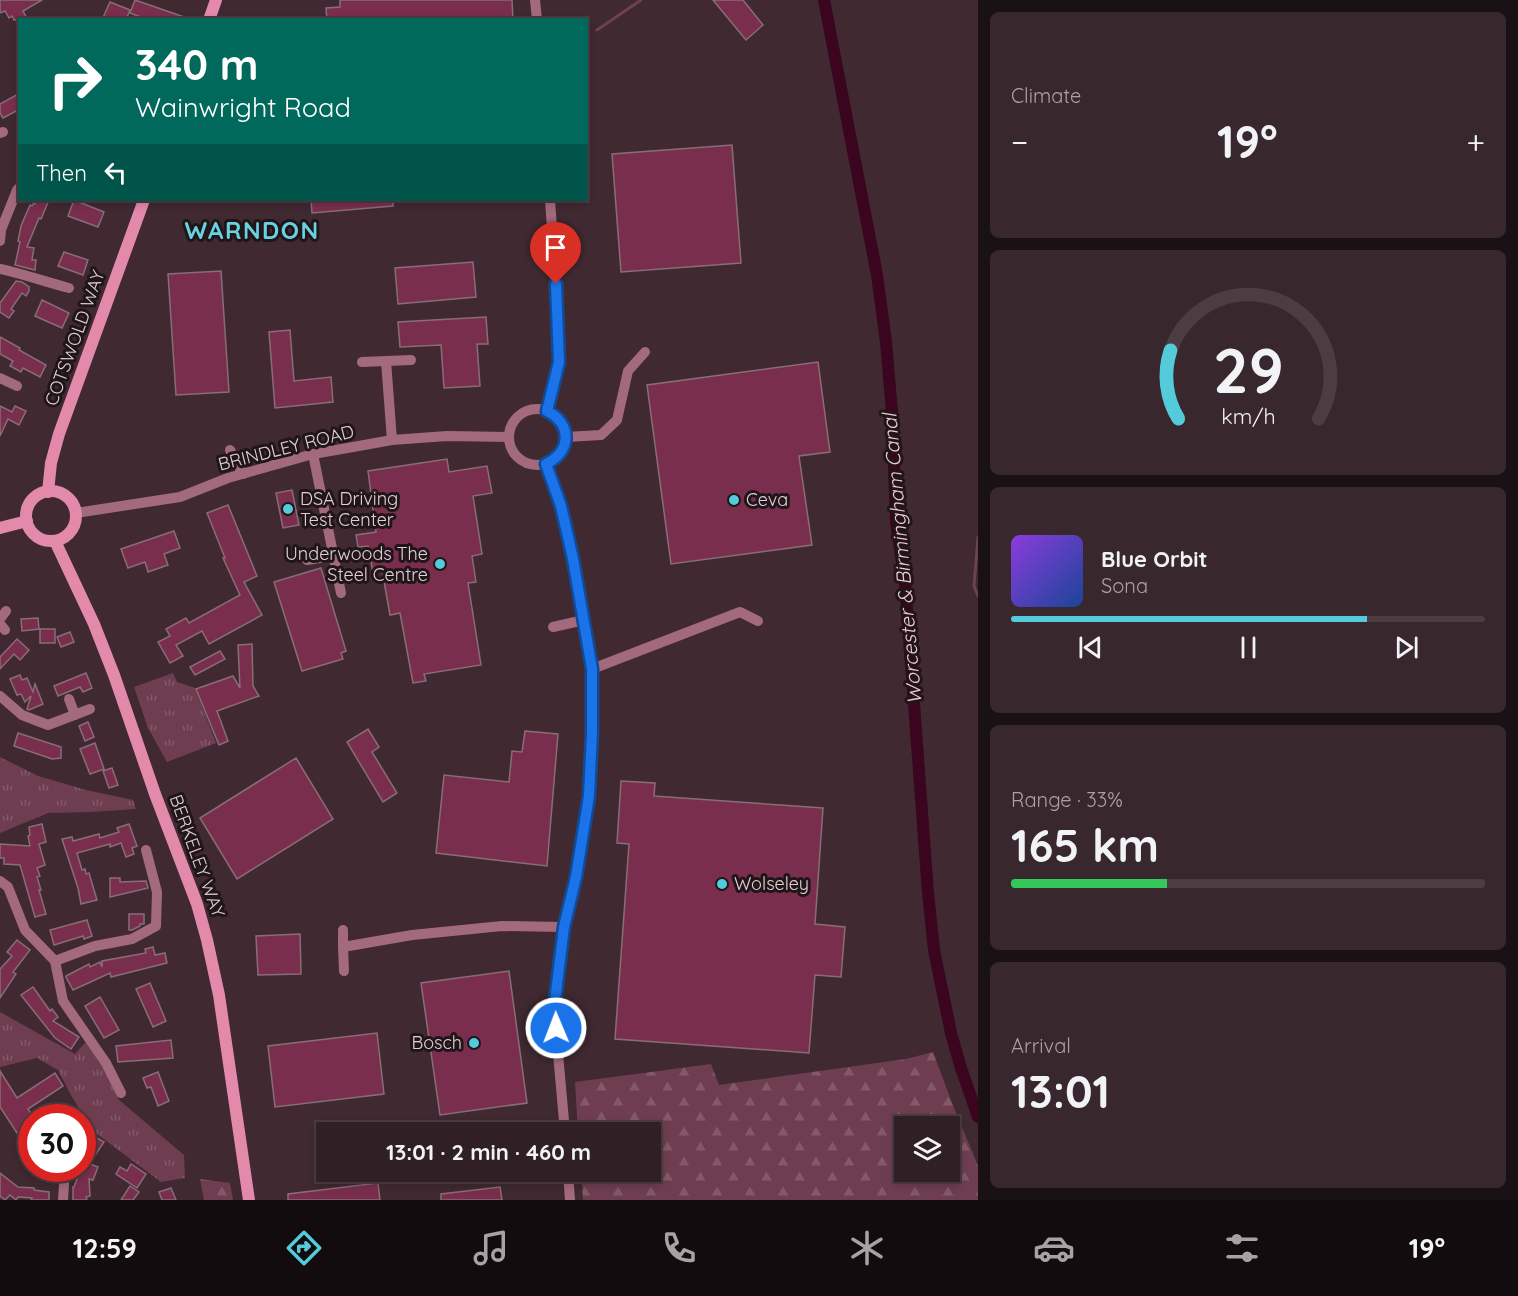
<!DOCTYPE html>
<meta charset="utf-8">
<style>
body{margin:0;font-family:Quicksand,sans-serif;background:#38272d;color:#f1f3f6;height:100vh;display:flex;flex-direction:column;font-size:22px;white-space:nowrap}
*{box-sizing:border-box;margin:0}
p{font-size:20px;color:#a8a2a7}
.icon{flex:none;width:33px;height:33px;fill:none;stroke:currentColor;stroke-width:2;stroke-linecap:round;stroke-linejoin:round}
.map{position:relative;flex:1;overflow:hidden}
.details{display:flex;flex-direction:column;gap:12px;padding:12px;background:#1a1114;width:540px}
.details>*{flex:none}
.top-card{position:absolute;left:18px;top:18px;width:570px;height:183px;border-radius:0px;box-shadow:0 3px 9px #0003,0 0 0 2px #4b3d42;background:#00695c;color:#fff;overflow:hidden}
.fabs{position:absolute;left:894px;top:1116px;display:grid;gap:12px}
.fabs a{display:grid;place-items:center;width:66px;height:66px;border-radius:0px;background:#301f25;box-shadow:0 3px 9px #0003,0 0 0 2px #4b3d42;font-size:30px}
.speed{position:absolute;left:18px;top:1104px;display:flex;gap:12px;font-size:30px;font-weight:700;text-align:center}
.speed>*{display:grid;place-content:center;width:78px;height:78px;border-radius:50%;background:#301f25;box-shadow:0 3px 9px #0003,0 0 0 2px #4b3d42;line-height:1}
.speed .limit{border:9px solid #d22;background:#fff;color:#111}
.pin{position:absolute;display:grid;place-items:center;width:51px;height:51px;color:#fff;margin:-62px -26px;border-radius:50% 50% 50% 0;rotate:-45deg;box-shadow:0 0 6px #0007}
.pin .icon{rotate:45deg}
.me{position:absolute;width:66px;margin:-33px;rotate:359deg;stroke-linejoin:round;filter:drop-shadow(0 0 4px #0008)}
.turn{display:flex;align-items:center;gap:21px;height:126px;padding:0 18px;font-size:27px}
.turn .icon{width:78px;height:78px;stroke-width:2.5}
.turn b{display:block;font-size:42px;line-height:51px}
.then{display:flex;align-items:center;height:57px;padding:0 18px;background:#0003;gap:12px;font-size:22px}
.big{font-size:45px;font-weight:700;line-height:1.1}
.details .card{flex:1;display:flex;flex-direction:column;justify-content:center;gap:9px;min-width:0;padding:0 21px;border-radius:9px;background:#38272d}
.details .dial{align-items:center;gap:0}
.dial svg{height:156px;overflow:visible;fill:none;stroke:#4b3d42;stroke-width:7;stroke-linecap:round;text-anchor:middle}
.dial text{fill:#f1f3f6;stroke:none}
.song{display:flex;align-items:center;gap:18px}
.cover{width:72px;height:72px;border-radius:9px;background:linear-gradient(135deg,hsl(270 70% 55%),hsl(220 70% 35%))}
.played{height:6px;border-radius:3px;background:linear-gradient(90deg,#53cbda 75%,#4b3d42 75%)}
.keys{display:flex;justify-content:space-around;direction:ltr}
.heat{display:flex;justify-content:space-between;align-items:center;font-size:33px;direction:ltr}
.charge{height:9px;border-radius:4px;background:linear-gradient(90deg,#34c759 33%,#4b3d42 0)}
.trip{position:absolute;left:316px;top:1122px;width:345px;height:60px;border-radius:0px;background:#301f25;box-shadow:0 3px 9px #0003,0 0 0 2px #4b3d42;font-weight:700;line-height:60px;text-align:center}
.dock{display:flex;height:96px;justify-content:space-around;align-items:center;background:#130c0f;color:#a8a2a7}
.dock .icon{width:42px;height:42px}
.dock .on{color:#53cbda}
.dock b{font-size:27px;color:#f1f3f6}
main{display:flex;flex:1;min-height:0}
.map>svg:first-child{display:block}
.grass{fill:url(#grass-tufts)}
.forest{fill:url(#forest-firs);fill-rule:evenodd}
.lines{fill:none;stroke-linecap:round;stroke-linejoin:round}
.stream{stroke:#6c4156;stroke-width:3}
.canal{stroke:#3b041f;stroke-width:12}
.building{fill:#7a2e4e;stroke:#886d76;stroke-width:1.5}
.street{stroke:#a36a7e;stroke-width:10}
.secondary{stroke:#e389aa;stroke-width:12}
.route-casing{stroke:#114b97;stroke-width:15}
.route{stroke:#1a73e8;stroke-width:10}
.poi-dot{fill:#53cbda;stroke:#201519;stroke-width:2}
.labels{text-anchor:middle;stroke-width:6;stroke-linejoin:round;paint-order:stroke}
.street-label{font-size:18px;fill:#e0d0d5;stroke:#201519}
.poi-label{font-size:18px;fill:#e0d0d5;stroke:#201519;text-anchor:start}
.water-label{font-size:20px;font-style:italic;fill:#f5c7d6;stroke:#201519}
.district-label{font-size:24px;font-weight:bold;letter-spacing:1.5px;fill:#68d2e1;stroke:#201519}
</style>
<main>
<div class="map">
<svg width="978" height="1200" viewBox="0 0 978 1200">
<defs>
<pattern id="grass-tufts" width="24" height="20" patternUnits="userSpaceOnUse" patternTransform="scale(1.5)"><rect width="24" height="20" fill="#6e3e50"/><path d="M3 7l-1-3M5 7V3M7 7l1-3M15 17l-1-3M17 17v-4M19 17l1-3" fill="none" stroke="#825968"/></pattern>
<pattern id="forest-firs" width="22" height="20" patternUnits="userSpaceOnUse" patternTransform="scale(1.5)"><rect width="22" height="20" fill="#6e3e50"/><path d="M5 1l3.5 6h-7zM16 11l3.5 6h-7z" fill="#825968"/></pattern>
</defs>
<rect width="100%" height="100%" fill="#402931"/>
<g class="grass">
<path d="M173 673 177 682 195 688 216 743 167 762 148 728 134 687Z"/>
<path d="M0 757 38 776 86 790 133 800 136 809 90 812 48 813 0 833Z"/>
<path d="M0 1012 75 1054 86 1042 105 1068 119 1100 184 1155 185 1178 161 1182 93 1131 72 1097 58 1070 37 1058 0 1067Z"/>
</g>
<g class="forest">
<path d="M933 1052 952 1103 978 1166V1200H583L581 1172H651V1132H578L575 1082 711 1064 719 1085 906 1059ZM904 1126H950V1172H904Z"/>
<path d="M200 1179 230 1183 233 1200H204Z"/>
</g>
<g class="lines">
<g class="stream">
<path d="M597 30 641 0"/>
<path d="M978 537 974 586 978 596"/>
</g>
<path class="canal" d="M824 0 877 275 886 342 892 412 896 522 905 582 928 893 934 950 951 1033 961 1068 978 1117"/>
</g>
<g class="building">
<path d="M0 0H42L23 11 28 20H14L12 16 9 18 5 11 0 13Z"/>
<path d="M135 0 187 18 186 20H148L130 13Z"/>
<path d="M340 0H512L513 20H327L326 8 340 7Z"/>
<path d="M713 0H743L763 25 746 40Z"/>
<path d="M110 2 130 10 126 20H102Z"/>
<path d="M20 93V109L3 118 0 113V104Z"/>
<path d="M732 145 741 263 621 272 612 154Z"/>
<path d="M37 200H49L41 219 39 218 27 247 34 248 32 260H36L35 270 15 265 20 242 18 241 21 226 30 205 32 206 34 203 35 204Z"/>
<path d="M74 200 104 212 98 227 68 216Z"/>
<path d="M311 200H393V206L312 213Z"/>
<path d="M64 252 88 260 83 275 58 266Z"/>
<path d="M473 262 476 297 398 304 395 268Z"/>
<path d="M221 271 229 392 176 395 168 274Z"/>
<path d="M16 281 22 282 29 287V291L26 296 22 293 11 309 14 311 9 318 0 312V303Z"/>
<path d="M42 300 69 313 62 328 35 316Z"/>
<path d="M486 317 488 344H477L480 386 444 388 441 345 400 347 398 322Z"/>
<path d="M290 330 294 381 331 377 333 402 275 408 269 332Z"/>
<path d="M0 337 20 348 19 350 46 365 40 377 23 368 21 372 10 366 13 361 0 354Z"/>
<path d="M818 362 830 452 799 456 812 545 671 564 647 385Z"/>
<path d="M0 406 12 412 15 406 26 411 19 425 8 419 0 436Z"/>
<path d="M447 459 449 472 487 466 492 493 473 496 482 554 472 556 476 582 468 583 481 665 424 674 426 681 413 683 400 613 390 615 382 570 373 572 368 546 358 547 356 535 376 532 368 471Z"/>
<path d="M292 490 299 525 283 528 276 493Z"/>
<path d="M228 505 257 576 244 582 262 615 209 644 202 631 176 645 183 656 170 663 158 642 170 636 166 629 186 618 189 623 240 595 223 558H225L207 513Z"/>
<path d="M174 531 180 548 164 554 168 565 148 572 145 562 128 568 121 549Z"/>
<path d="M321 568 346 651 341 653 343 659 302 671 274 582Z"/>
<path d="M38 618 39 629 22 631 21 619Z"/>
<rect x="40" y="629" width="15" height="14"/>
<path d="M70 632 74 642 61 647 57 637Z"/>
<path d="M17 639 29 650 20 660 14 654 0 669V657Z"/>
<path d="M252 644 253 686 259 696 217 711 228 741 219 745 196 689 233 676 240 688 238 645Z"/>
<path d="M220 651 225 659 195 675 190 667Z"/>
<path d="M86 673 92 688 83 692 80 687 58 696 54 686Z"/>
<path d="M20 675 22 680 27 678 33 692 35 684 43 704 29 710 27 709 31 696 25 702 21 694 17 695 10 679Z"/>
<path d="M88 722 94 737 85 741 79 726Z"/>
<path d="M368 729 379 747 372 752 397 793 383 802 347 742Z"/>
<path d="M525 731 558 734 547 866 436 853 444 775 509 782 512 751 522 752Z"/>
<path d="M18 733 61 747V758L52 759 14 746Z"/>
<path d="M95 743 104 769 90 774 80 749Z"/>
<path d="M296 758 333 819 237 879 200 818Z"/>
<path d="M112 768 118 785 109 788 103 771Z"/>
<path d="M621 781 655 783 654 796 823 808 815 924 845 927 841 977 815 975 809 1053 615 1039 629 844 617 843Z"/>
<path d="M42 824 46 842 39 844 45 865 37 868 40 876 37 877 41 890H39L46 914 35 917 20 865 4 864V858H0V844L30 846 28 836 30 835 29 827Z"/>
<path d="M129 824 137 846 132 848 134 854 126 857 121 843 110 847V844L77 853 82 870 85 869 86 874 89 873 97 900 81 904 78 888 62 839 72 837 73 841 99 834 100 838 119 832 117 828Z"/>
<path d="M110 878H120V882L146 881 148 888 110 897Z"/>
<path d="M129 914H144V924H140V926L132 930H129Z"/>
<path d="M87 920 92 936 84 939 83 936 54 945 50 930Z"/>
<path d="M300 934 301 974 258 975 256 936Z"/>
<path d="M17 940 30 950 13 972 16 974 0 998V969L12 956 7 952Z"/>
<path d="M153 947 155 955 165 953 167 963 111 977 110 973 73 990 66 977V976L89 964 90 967 100 962 102 967V961L146 953 145 949Z"/>
<path d="M509 971 527 1103 440 1115 421 983Z"/>
<path d="M150 983 166 1021 153 1027 136 989Z"/>
<path d="M33 987 50 1011 52 1009 58 1017 53 1021 79 1037 71 1049 55 1038 21 995Z"/>
<path d="M100 997 119 1030 104 1038 85 1006Z"/>
<path d="M377 1033 384 1094 275 1107 268 1046Z"/>
<path d="M171 1040 173 1058 118 1062 116 1046Z"/>
<path d="M0 1071 17 1098 55 1073 63 1086 28 1109 32 1115V1124L17 1133 0 1107Z"/>
<path d="M158 1072 169 1101 158 1106 151 1087 147 1088 143 1078Z"/>
<path d="M92 1135 104 1142 90 1163 82 1158V1150Z"/>
<path d="M84 1162 98 1167 93 1180 89 1179 90 1196 86 1197 87 1200H73V1187H74L81 1168H82Z"/>
<path d="M131 1164 146 1174 137 1188 116 1174 120 1167 127 1171Z"/>
<path d="M0 1173 18 1187 34 1188V1190L49 1192V1200H31L32 1198 18 1197 16 1200 10 1195 5 1200 0 1196Z"/>
<path d="M378 1183 380 1200H288V1194Z"/>
<path d="M130 1186 139 1192 133 1200H121Z"/>
<path d="M500 1187 502 1200H441V1194Z"/>
<path d="M171 1188 176 1200H162L159 1192Z"/>
</g>
<g class="lines">
<g class="street">
<path d="M535 0 537 20"/>
<path d="M0 133 3 132"/>
<path d="M0 241 1 230 17 190 20 187"/>
<path d="M0 269C23 274 46 282 69 288"/>
<path d="M386 361 392 440"/>
<path d="M362 362 411 360"/>
<path d="M0 378 17 386"/>
<circle cx="537" cy="437" r="28"/>
<path d="M547 411 559 362 557 299 550 200"/>
<path d="M566 437 601 435 617 420 628 371 645 352"/>
<path d="M230 450 243 474"/>
<path d="M313 454 341 593"/>
<path d="M546 464 561 506 573 559 592 669V733L589 797 576 877 563 927 554 1009 565 1132"/>
<path d="M76 513 180 497 228 478 313 454 353 447 392 440 447 436 509 437"/>
<path d="M307 560 333 556"/>
<path d="M0 619 6 611"/>
<path d="M0 624 5 630"/>
<path d="M553 627 584 620"/>
<path d="M592 669 740 612 758 621"/>
<path d="M0 696 22 715 48 725 90 709"/>
<path d="M69 699 75 715"/>
<path d="M0 881 8 887 25 930 55 961 63 1001 106 1063 121 1093"/>
<path d="M343 930V947L412 935 502 926 563 927"/>
<path d="M343 947 344 971"/>
<path d="M55 961 95 946 132 939 156 926 157 892 146 850"/>
<path d="M568 1172 570 1200"/>
<path d="M63 1200 65 1168"/>
</g>
<g class="secondary">
<path d="M209 20 216 0"/>
<circle cx="51" cy="516" r="25"/>
<path d="M48 492 51 463 59 434 144 200"/>
<path d="M0 528 27 521"/>
<path d="M55 541 94 624 114 675 155 794 197 904 207 940 219 995 249 1200"/>
</g>
</g>
<g class="lines">
<defs>
<path id="route" d="M556 1028 554 1009 564 927 576 877 589 796 592 733V669L573 559 561 506 546 464C572 451 572 424 547 411L559 362 556 284"/>
</defs>
<use href="#route" class="route-casing"/>
<use href="#route" class="route"/>
</g>
<g class="poi-dot">
<circle cx="734" cy="500" r="6"/>
<circle cx="288" cy="509" r="6"/>
<circle cx="440" cy="564" r="6"/>
<circle cx="722" cy="884" r="6"/>
<circle cx="474" cy="1043" r="6"/>
</g>
<g class="labels">
<g class="street-label">
<text transform="translate(75 338) rotate(-70)" y="6">COTSWOLD WAY</text>
<text transform="translate(286 448) rotate(-14)" y="6">BRINDLEY ROAD</text>
<text transform="translate(197 856) rotate(70)" y="6">BERKELEY WAY</text>
</g>
<g class="poi-label">
<text x="300" y="505">DSA Driving<tspan x="300" dy="21">Test Center</tspan></text>
<text x="746" y="506">Ceva</text>
<text x="428" y="560" text-anchor="end">Underwoods The<tspan x="428" dy="21">Steel Centre</tspan></text>
<text x="734" y="890">Wolseley</text>
<text x="462" y="1049" text-anchor="end">Bosch</text>
</g>
<g class="water-label">
<text transform="translate(902 559) rotate(-95)" y="7">Worcester &amp; Birmingham Canal</text>
</g>
<g class="district-label">
<text x="252" y="239">WARNDON</text>
</g>
</g>
</svg>
<div class="fabs">
<a><svg class="icon" aria-label="layers" viewBox="0 0 24 24"><path d="M12 4l9 5-9 5-9-5zM3 14l9 5 9-5"/></svg></a>
</div>
<div class="speed"><div class="limit">30</div></div>
<div class="pin" style="left:556px;top:284px;background:#d93025"><svg class="icon" aria-label="arrive" viewBox="0 0 24 24"><path d="M6 21V4h12l-3 4 3 4H6"/></svg></div>
<svg class="me" style="left:556px;top:1028px" viewBox="-20 -20 40 40"><circle r="17" fill="#1a73e8" stroke="#fff" stroke-width="3"/><path d="M0-11L8 9 0 5-8 9z" fill="#fff"/></svg>
<div class="trip">13:01 · 2 min · 460 m</div>
<div class="top-card">
<div class="turn"><svg class="icon" aria-label="right" viewBox="0 0 24 24"><path d="M7 20v-9h11M14 6l5 5-5 5"/></svg><div><b>340 m</b>Wainwright Road</div></div>
<div class="then">Then<svg class="icon" aria-label="left" viewBox="0 0 24 24"><path d="M17 20v-9H6M10 6l-5 5 5 5"/></svg></div>
</div>
</div>
<section class="details">
<div class="card"><p>Climate</p>
<div class="heat"><a>−</a><b class="big">19°</b><a>+</a></div>
</div>
<div class="card dial"><svg viewBox="0 0 100 80">
<path d="M14 69A42 42 0 1 1 86 69"/>
<path d="M14 69A42 42 0 0 1 10 34" stroke="#53cbda"/>
<text x="50" y="56" font-size="32" font-weight="700">29</text>
<text x="50" y="72" font-size="11">km/h</text>
</svg></div>
<div class="card">
<div class="song"><i class="cover"></i><div><b>Blue Orbit</b><p>Sona</p></div></div>
<div class="played"></div>
<div class="keys"><svg class="icon" aria-label="previous" viewBox="0 0 24 24"><path d="M18 5L8 12l10 7zM5 5v14"/></svg><svg class="icon" aria-label="pause" viewBox="0 0 24 24"><path d="M8 5v14M16 5v14"/></svg><svg class="icon" aria-label="next" viewBox="0 0 24 24"><path d="M6 5l10 7-10 7zM19 5v14"/></svg></div>
</div>
<div class="card"><p>Range · 33%</p><b class="big">165 km</b><div class="charge"></div></div>
<div class="card"><p>Arrival</p><b class="big">13:01</b></div>
</section>
</main>
<nav class="dock">
<b>12:59</b>
<svg class="icon on" aria-label="directions" viewBox="0 0 24 24"><path d="M12 3l9 9-9 9-9-9zM9 14v-3h6M13 9l2 2-2 2"/></svg>
<svg class="icon" aria-label="music" viewBox="0 0 24 24"><path d="M9 18V5l10-2v13"/><circle cx="6" cy="18" r="3"/><circle cx="16" cy="16" r="3"/></svg>
<svg class="icon" aria-label="phone" viewBox="0 0 24 24"><path d="M5 4h4l2 5-3 2q2 4 5 5l2-3 5 2v4C11 20 4 13 5 4z"/></svg>
<svg class="icon" aria-label="climate" viewBox="0 0 24 24"><path d="M12 3v18M4 7l16 10M4 17L20 7"/></svg>
<svg class="icon" aria-label="car" viewBox="0 0 24 24"><path d="M5 17H2v-5l4-1 3-4h7l3 4 3 1v5h-3M9 17h6M6 11h13"/><circle cx="7" cy="17" r="2"/><circle cx="17" cy="17" r="2"/></svg>
<svg class="icon" aria-label="filters" viewBox="0 0 24 24"><path d="M4 7h16M4 17h16"/><circle cx="9" cy="7" r="2"/><circle cx="15" cy="17" r="2"/></svg>
<b>19°</b>
</nav>
